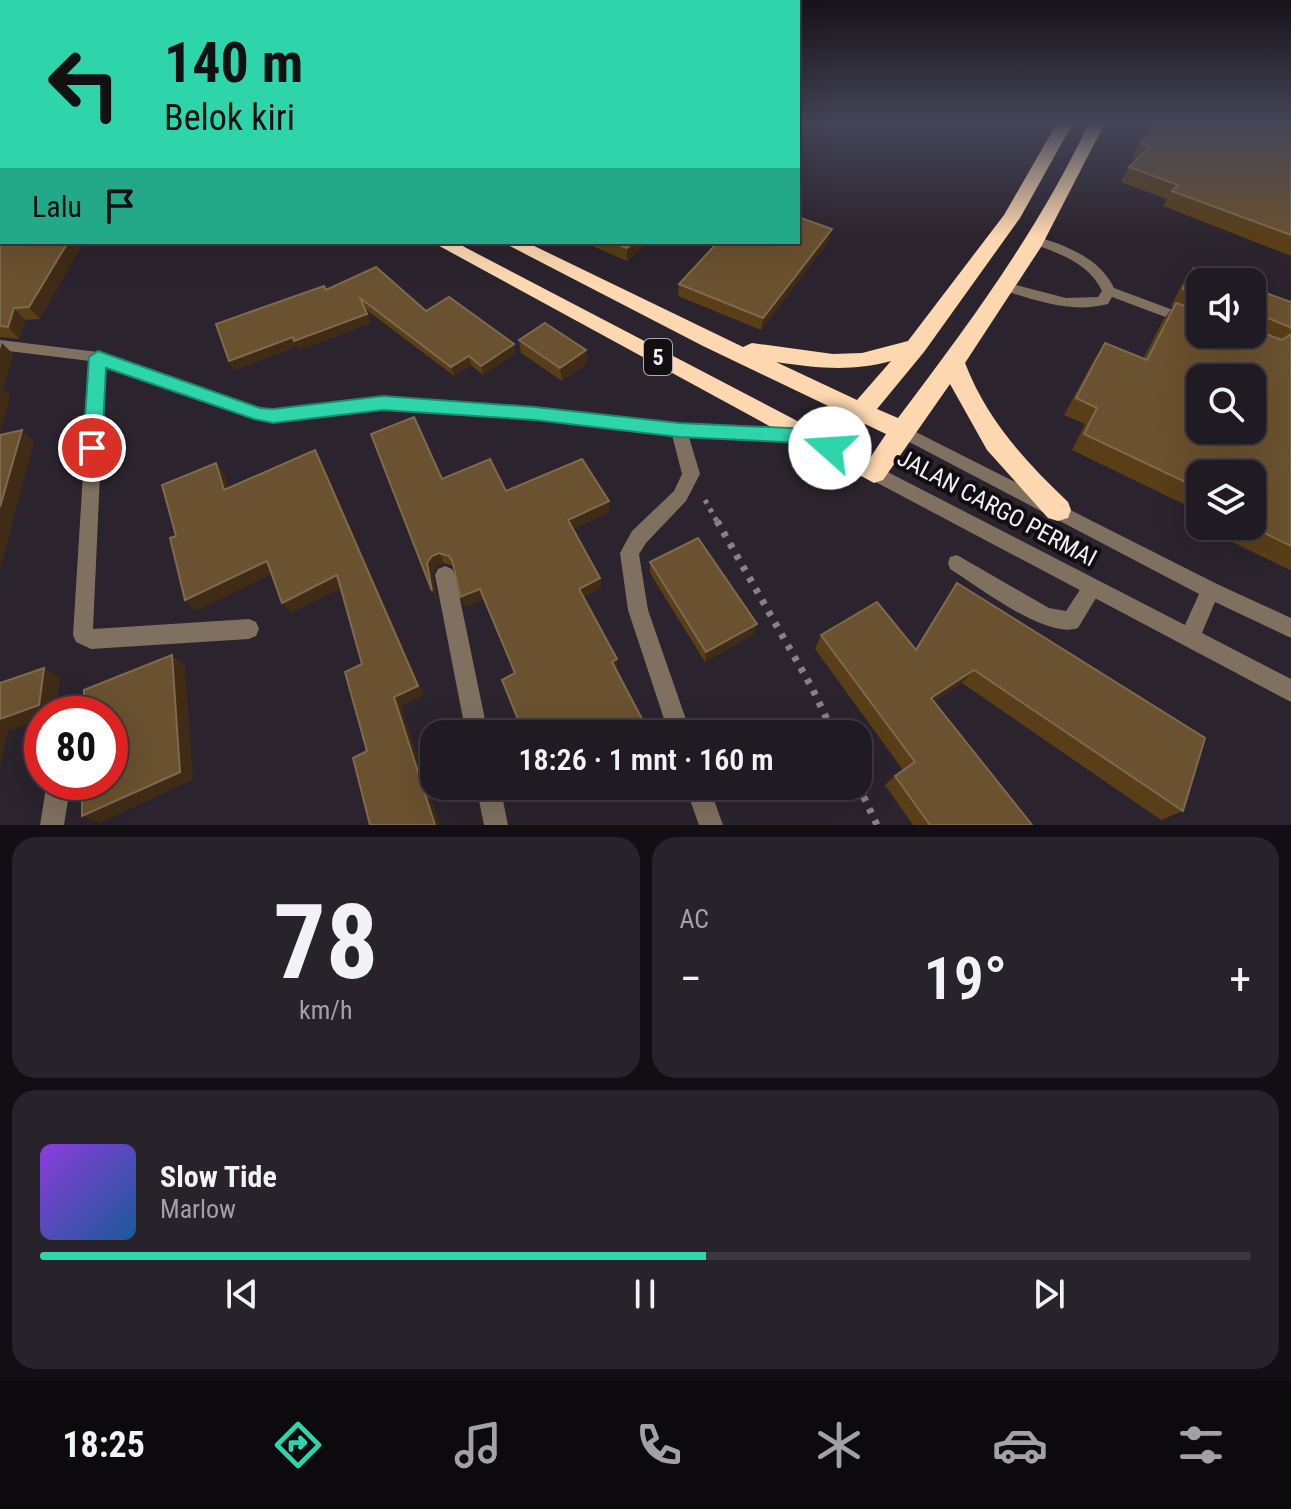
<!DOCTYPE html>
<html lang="id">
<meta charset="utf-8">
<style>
body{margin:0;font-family:"Roboto Condensed",sans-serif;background:#28232a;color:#f1f3f6;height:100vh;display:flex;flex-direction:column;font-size:30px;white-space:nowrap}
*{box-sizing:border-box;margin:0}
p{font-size:26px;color:#a2a1a5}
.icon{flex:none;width:44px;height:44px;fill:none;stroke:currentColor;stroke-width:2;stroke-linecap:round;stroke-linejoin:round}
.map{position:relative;height:825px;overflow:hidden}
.panel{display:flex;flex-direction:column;gap:12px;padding:12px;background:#120e13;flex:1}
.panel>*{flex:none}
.banner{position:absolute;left:0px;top:0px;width:800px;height:244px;box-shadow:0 8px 32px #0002,0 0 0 2px #3d3840;background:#2ed4aa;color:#111;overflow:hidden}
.controls{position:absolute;left:1186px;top:268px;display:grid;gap:16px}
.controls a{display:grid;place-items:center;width:80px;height:80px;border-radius:16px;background:#201a22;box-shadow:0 8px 32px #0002,0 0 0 2px #3d3840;font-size:40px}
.speed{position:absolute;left:24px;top:696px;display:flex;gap:16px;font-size:40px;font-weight:700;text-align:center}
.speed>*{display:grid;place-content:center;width:104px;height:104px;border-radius:50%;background:#201a22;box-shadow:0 8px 32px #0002,0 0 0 2px #3d3840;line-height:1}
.speed .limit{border:12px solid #d22;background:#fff;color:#111}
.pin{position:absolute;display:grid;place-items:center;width:68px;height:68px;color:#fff;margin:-34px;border:4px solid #fff;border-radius:50%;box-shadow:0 2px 8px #0007}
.me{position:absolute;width:88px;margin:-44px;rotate:289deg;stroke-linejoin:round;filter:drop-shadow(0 0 6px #0008)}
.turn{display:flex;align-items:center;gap:28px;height:168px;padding:0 32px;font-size:36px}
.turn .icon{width:104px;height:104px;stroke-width:2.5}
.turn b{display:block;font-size:56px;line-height:68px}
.then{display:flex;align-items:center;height:76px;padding:0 32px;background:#0003;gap:16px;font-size:30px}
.big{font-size:60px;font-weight:600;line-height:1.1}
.panel .widget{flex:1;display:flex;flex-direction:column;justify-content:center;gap:12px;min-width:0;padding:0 28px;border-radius:24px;background:#28232a}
.panel .dial{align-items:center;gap:0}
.dial b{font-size:104px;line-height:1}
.song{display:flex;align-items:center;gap:24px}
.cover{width:96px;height:96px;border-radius:12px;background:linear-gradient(135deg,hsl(270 70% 55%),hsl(210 70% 35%))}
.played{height:8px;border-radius:4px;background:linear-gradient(90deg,#2ed4aa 55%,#3d3840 55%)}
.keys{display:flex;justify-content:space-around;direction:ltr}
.heat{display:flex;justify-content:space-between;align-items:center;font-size:44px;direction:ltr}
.panel .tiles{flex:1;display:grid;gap:12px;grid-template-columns:1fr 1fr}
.widget:last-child{grid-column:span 2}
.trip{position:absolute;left:420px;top:720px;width:452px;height:80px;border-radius:24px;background:#201a22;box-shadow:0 8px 32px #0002,0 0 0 2px #3d3840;font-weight:600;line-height:80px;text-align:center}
.menu{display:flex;height:128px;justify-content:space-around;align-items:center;background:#0d0a0e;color:#a2a1a5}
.menu .icon{width:56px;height:56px}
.menu .current{color:#2ed4aa}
.menu b{font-size:36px;color:#f1f3f6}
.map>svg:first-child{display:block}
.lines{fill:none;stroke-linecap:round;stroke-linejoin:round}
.path-far1{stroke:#88818a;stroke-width:5;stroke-dasharray:4 6;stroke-linecap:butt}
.path{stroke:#88818a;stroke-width:7;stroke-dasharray:5 8;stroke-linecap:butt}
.lane{fill:#7f7060;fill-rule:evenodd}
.street{fill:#7f7060;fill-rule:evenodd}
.highway{fill:#fdd7af;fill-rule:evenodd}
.wall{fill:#593e17}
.shaded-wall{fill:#3f2b16}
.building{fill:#6a512f;stroke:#7f6a4e;stroke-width:2;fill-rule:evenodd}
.route{fill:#2ed4aa;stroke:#1e8a6e;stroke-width:2}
.labels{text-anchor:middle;stroke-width:8;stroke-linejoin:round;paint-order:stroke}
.shield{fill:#110e12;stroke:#b1acb2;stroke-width:2}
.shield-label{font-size:22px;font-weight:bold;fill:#f5eff6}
.street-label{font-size:24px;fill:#f5eff6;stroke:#110e12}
</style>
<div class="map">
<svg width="1291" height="825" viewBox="0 0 1291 825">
<rect width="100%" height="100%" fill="#2b232d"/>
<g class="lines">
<path class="path-far1" d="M705 500 718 523"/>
<g class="path">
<path d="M717 521 811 686 834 734"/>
<path d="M858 785 877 825"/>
</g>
<g class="lane">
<path d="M1035 236C1065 245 1100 258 1114 288L1200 320V330L1112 297 1108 304C1070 314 1035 300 999 289L997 286 1004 282 1066 298 1098 297 1102 291C1089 263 1058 253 1031 243L1029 240Z"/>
<path d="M957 555 1049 608 1066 611 1085 582 1092 579 1099 582 1102 588 1078 628C1046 640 978 586 950 569L948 563 950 557Z"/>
</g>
<g class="street">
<path d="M0 340 98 352 234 401 273 410 383 397 535 407 679 424 807 430 813 431 815 436 813 441 807 442 689 437 700 474 686 501 646 543 639 554 648 610 691 734H669L628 610 620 553 632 531 674 491 682 474 672 435 535 419 383 409 273 422 226 410 105 365 93 629 249 619 256 622 259 629 256 636 249 639 91 649 76 642 73 635 90 361 0 350Z"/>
<path d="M900 424 1217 584 1291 618V638L1215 602 1202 633 1291 679V702L868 478 865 473 868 468 874 466 880 468 1185 625 1199 594 894 434 892 430 894 426Z"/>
<path d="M445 566 452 569 455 575 488 734H466L435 575 438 569Z"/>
<path d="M47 782H71L64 825H40Z"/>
<path d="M476 786H500L508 825H484Z"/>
<path d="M685 786H709L723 825H699Z"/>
</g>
<path class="highway" d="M1057 123H1073L1020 218 924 352 877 409 898 418C971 321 1036 234 1089 123H1105L1041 247 965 363C987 420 1024 460 1068 502L1071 510 1068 518 1058 521 1048 518 987 450 950 384 883 480 874 483 432 242H455L826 436 845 414 703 346 502 242H526L743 347 752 343 833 354 862 353 908 341 1004 215ZM891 361 857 400 776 362C817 368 851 372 891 361ZM865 424 886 434 870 458 846 446Z"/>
</g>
<g class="wall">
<path d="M0 123 40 319 25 320 19 339 0 337Z"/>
<path d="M1156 123H1291V256L1163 206 1167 199 1120 182 1129 167 1136 160 1131 158 1140 143 1156 126Z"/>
<path d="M829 241 761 330 678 296 679 284Z"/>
<path d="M588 242H649L627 261 588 244Z"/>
<path d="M1194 268 1200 282V334H1252V288L1291 302V569L1290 570 1220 536 1223 526H1252V474H1200V512L1072 450 1085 424 1064 415 1094 360 1105 343 1143 359 1163 320 1173 307 1171 306 1182 284Z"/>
<path d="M326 290 426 311 516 353 483 375 471 365 454 376 364 308 371 323 299 350 297 346 235 370 229 361Z"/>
<path d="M519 340 586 350 587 363 562 381 521 353Z"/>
<path d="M371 434 442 479 506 491 609 501V512L573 529 600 578 601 588 584 597 618 668 615 669 515 673 483 599 465 607 454 568 453 566 444 563 437 566 432 574 437 601Z"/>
<path d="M650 562 754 634 705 662 650 573Z"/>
<path d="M957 583 1183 811 1161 820 962 683 933 702 1032 825H913L885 785 895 776 903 770 815 649 821 635 915 649Z"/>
</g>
<g class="shaded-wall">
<path d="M832 229 829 241 761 330 763 318Z"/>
<path d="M68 242H84L40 319 29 307Z"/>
<path d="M634 242H649L627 261V248Z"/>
<path d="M14 308 25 320 19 339 8 327Z"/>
<path d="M367 314 371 323 299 350 297 346 235 370 229 361 293 337Z"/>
<path d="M2 343 14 355 3 388 11 396 0 432V350Z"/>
<path d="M514 344 516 353 483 375 481 366Z"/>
<path d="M586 350 587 363 562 381 560 368Z"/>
<path d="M469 356 471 365 454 376 451 367Z"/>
<path d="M22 430 34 442 0 570V507Z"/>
<path d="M315 450 322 462 424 695 401 706 440 825H435Z"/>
<path d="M216 463 225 475 233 501 224 490Z"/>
<path d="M609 501V512L569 531 568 520Z"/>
<path d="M439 553 444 563 437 566 432 574 437 601 432 591 427 563 432 556Z"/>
<path d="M267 561 276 572 196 611 185 600Z"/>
<path d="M337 575 345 586 291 613 282 603Z"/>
<path d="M600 578 601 588 581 599 579 589Z"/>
<path d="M480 589 483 599 465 607 460 597Z"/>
<path d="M757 624 754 634 705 662 706 652Z"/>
<path d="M172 655 185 665 193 780 99 823 82 816Z"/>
<path d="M617 659 618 668 612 670V662Z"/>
<path d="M44 668 60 677 56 714H42V719L8 731 0 768V719Z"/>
<path d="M974 670 962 683 920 710 931 698Z"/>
</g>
<g class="building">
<path d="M0 123H2V242H68L29 307 14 308 8 327 0 326Z"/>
<path d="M1159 123H1291V235L1172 191 1178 185 1129 167 1150 147 1140 143Z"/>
<path d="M798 217 832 229 763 318 679 284 718 242H798Z"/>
<path d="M612 242H634L627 248Z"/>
<path d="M376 267 426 311 449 297 514 344 481 366 469 356 451 367 360 298 367 314 294 341 293 337 229 361 216 324 324 286 326 290Z"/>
<path d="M1194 268 1235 282H1200V295L1183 289Z"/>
<path d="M1252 288 1291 302V329L1290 327 1258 314 1252 315Z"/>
<path d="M1176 303 1200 311V334H1252V329L1282 340 1291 334V546L1250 526H1252V474H1200V489L1084 434 1097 408 1076 398 1105 343 1147 360ZM1200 378H1252V430H1200Z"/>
<path d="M545 323 586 350 560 368 519 340Z"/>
<path d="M414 417 442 479 490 459 506 491 582 459 609 501 568 520 600 578 579 589 617 659 612 662 650 734H524L502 680 515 673 480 589 460 597 453 563 449 556 439 553 432 556 427 563 432 591 371 434Z"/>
<path d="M22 430 0 507V435Z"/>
<path d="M315 450 418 686 394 697 435 825H370L353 758 367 751 345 672 362 664 337 575 282 603 267 561 185 600 170 538 176 536 162 485 216 463 224 490Z"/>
<path d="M698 538 757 624 706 652 650 562Z"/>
<path d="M957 583 1205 738 1183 811 974 670 931 698 1032 825H930L895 776 915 762 821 635 877 602 916 650Z"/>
<path d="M172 655 180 772 82 816V782H110V714H84V690Z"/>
<path d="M44 668 39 705 0 719V683Z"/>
</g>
<linearGradient id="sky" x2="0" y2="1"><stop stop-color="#181319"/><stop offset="0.52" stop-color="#444557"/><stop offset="1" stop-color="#444557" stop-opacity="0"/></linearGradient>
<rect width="1291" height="238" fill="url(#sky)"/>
<path class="route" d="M98 351 260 408 273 409 383 396 535 407 679 423 809 429 837 443 839 448 837 453 830 455 806 443 679 437 535 420 383 410 273 423 254 419 106 368 102 448 99 453H86L83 448 89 357Z"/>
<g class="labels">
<rect class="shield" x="644" y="339" width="28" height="36" rx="6"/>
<g class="shield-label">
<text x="658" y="365">5</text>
</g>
<g class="street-label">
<text transform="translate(997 508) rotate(28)" y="8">JALAN CARGO PERMAI</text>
</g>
</g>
</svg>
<div class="controls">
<a><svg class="icon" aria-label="sound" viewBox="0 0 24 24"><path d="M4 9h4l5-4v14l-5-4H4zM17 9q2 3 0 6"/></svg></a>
<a><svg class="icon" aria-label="search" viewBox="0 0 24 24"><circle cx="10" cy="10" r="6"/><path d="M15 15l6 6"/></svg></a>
<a><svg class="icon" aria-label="layers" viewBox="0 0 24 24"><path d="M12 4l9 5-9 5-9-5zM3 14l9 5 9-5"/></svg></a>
</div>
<div class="speed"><div class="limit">80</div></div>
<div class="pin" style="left:92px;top:448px;background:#d93025"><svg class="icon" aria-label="arrive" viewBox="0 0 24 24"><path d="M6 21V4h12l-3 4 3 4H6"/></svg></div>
<svg class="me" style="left:830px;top:448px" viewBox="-20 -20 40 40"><circle r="19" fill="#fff"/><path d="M0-13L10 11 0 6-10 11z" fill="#2ed4aa"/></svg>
<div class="trip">18:26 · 1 mnt · 160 m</div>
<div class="banner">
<div class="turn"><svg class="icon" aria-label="left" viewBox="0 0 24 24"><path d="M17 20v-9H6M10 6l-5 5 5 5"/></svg><div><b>140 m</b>Belok kiri</div></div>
<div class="then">Lalu<svg class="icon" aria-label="arrive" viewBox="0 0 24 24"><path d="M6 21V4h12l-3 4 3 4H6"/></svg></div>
</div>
</div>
<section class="panel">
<div class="tiles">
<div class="widget dial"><b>78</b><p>km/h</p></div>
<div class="widget"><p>AC</p>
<div class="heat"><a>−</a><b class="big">19°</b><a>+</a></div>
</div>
<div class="widget">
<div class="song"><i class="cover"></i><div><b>Slow Tide</b><p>Marlow</p></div></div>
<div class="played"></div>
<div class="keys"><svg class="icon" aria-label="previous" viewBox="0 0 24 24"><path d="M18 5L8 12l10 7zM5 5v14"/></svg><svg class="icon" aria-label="pause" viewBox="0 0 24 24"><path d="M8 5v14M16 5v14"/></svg><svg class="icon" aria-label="next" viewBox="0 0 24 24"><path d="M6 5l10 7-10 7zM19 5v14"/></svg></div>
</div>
</div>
</section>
<nav class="menu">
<b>18:25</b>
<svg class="icon current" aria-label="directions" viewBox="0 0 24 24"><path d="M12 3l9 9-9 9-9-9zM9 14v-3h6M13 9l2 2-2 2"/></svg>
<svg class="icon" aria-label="music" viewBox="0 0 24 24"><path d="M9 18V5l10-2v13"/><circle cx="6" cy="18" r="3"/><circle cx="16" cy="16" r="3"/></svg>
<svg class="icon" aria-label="phone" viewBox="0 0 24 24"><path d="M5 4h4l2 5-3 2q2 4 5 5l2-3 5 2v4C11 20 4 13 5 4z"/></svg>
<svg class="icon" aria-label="climate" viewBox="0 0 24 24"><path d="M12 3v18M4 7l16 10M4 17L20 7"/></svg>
<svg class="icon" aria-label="car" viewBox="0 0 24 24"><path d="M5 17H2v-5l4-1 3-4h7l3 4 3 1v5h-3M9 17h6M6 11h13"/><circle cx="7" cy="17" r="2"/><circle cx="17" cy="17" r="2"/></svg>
<svg class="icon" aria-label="filters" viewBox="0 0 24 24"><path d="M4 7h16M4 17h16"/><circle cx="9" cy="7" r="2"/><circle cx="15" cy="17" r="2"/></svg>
</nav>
